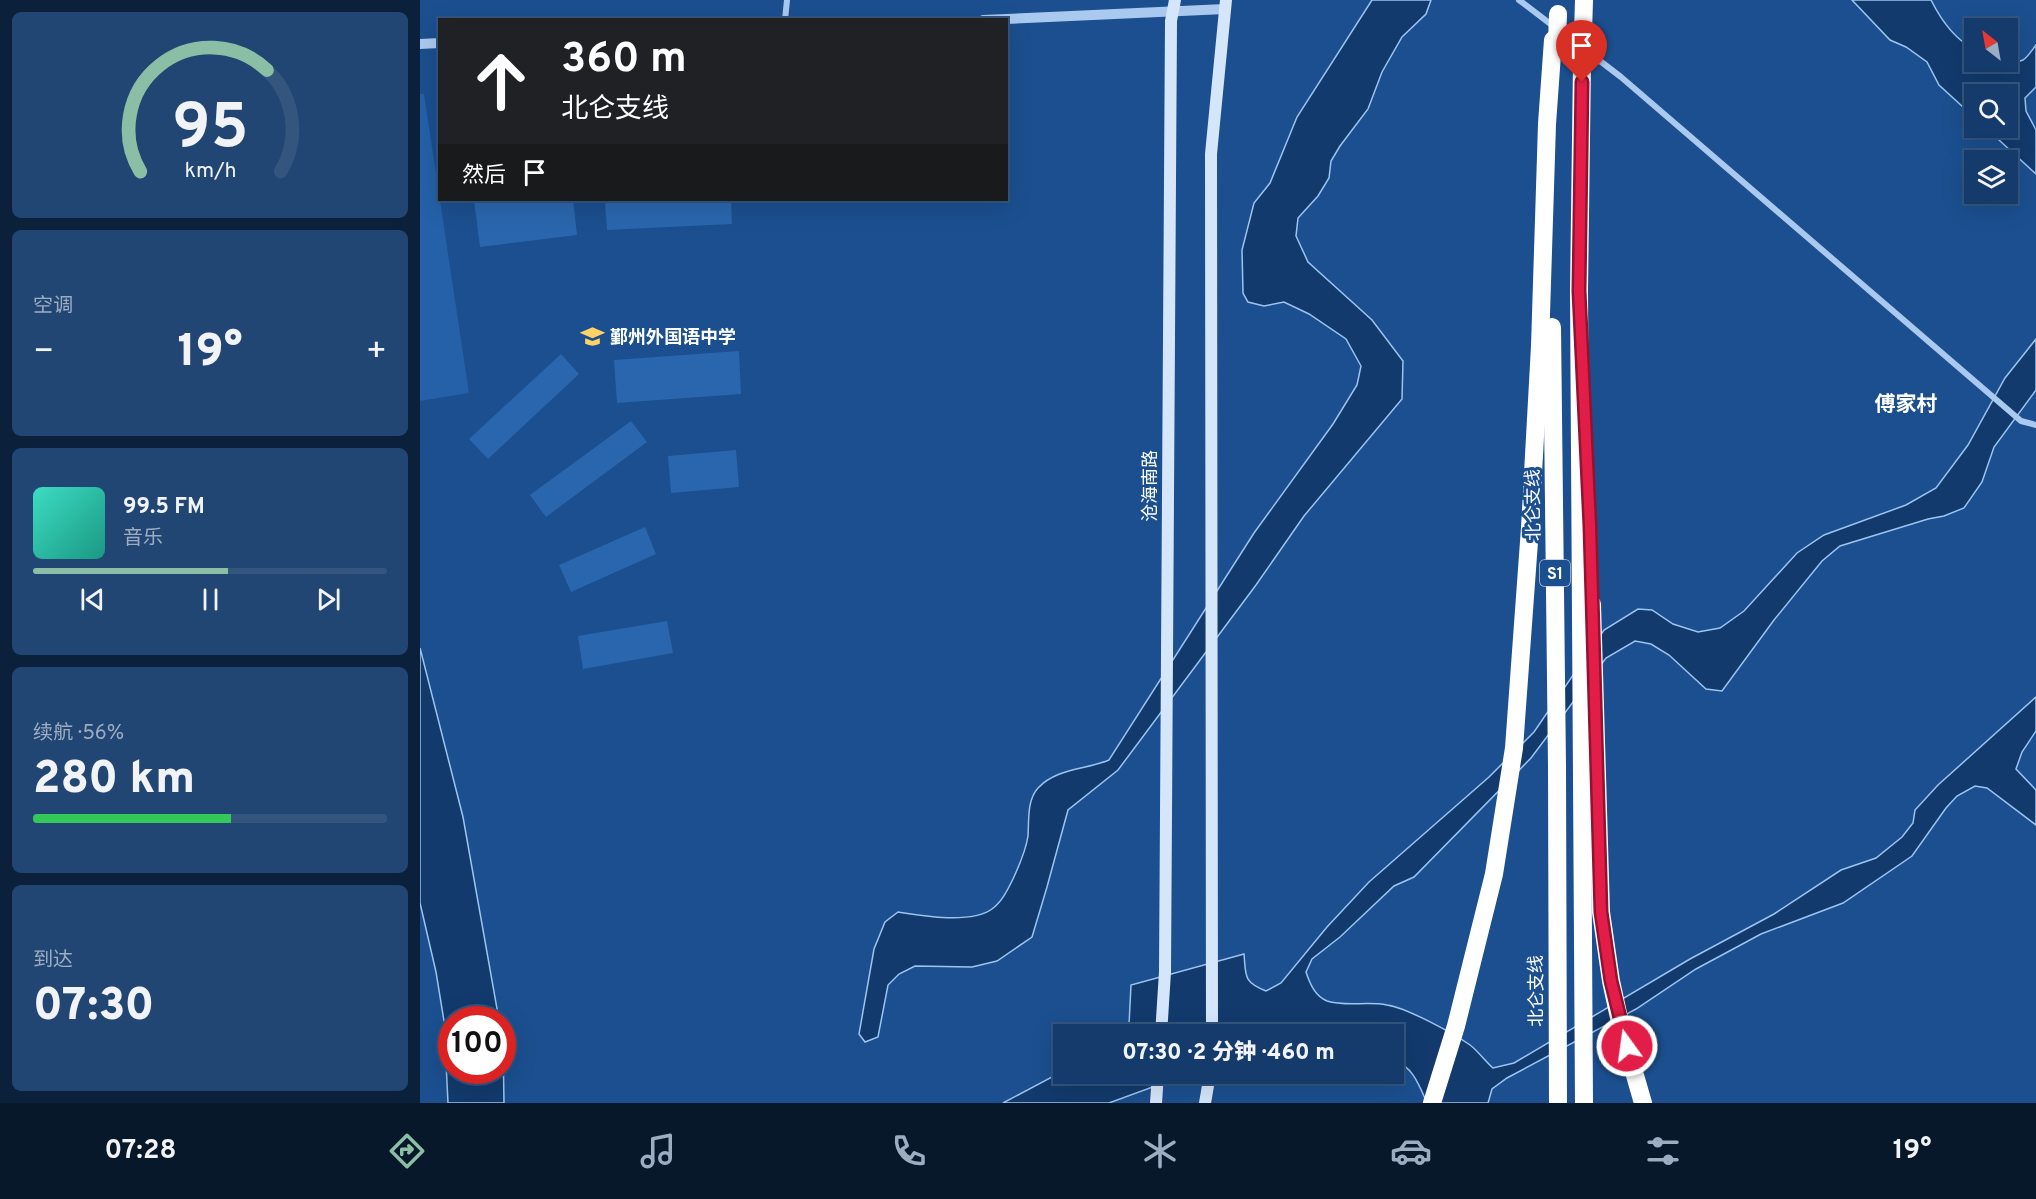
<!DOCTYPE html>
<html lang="zh">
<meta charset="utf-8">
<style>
body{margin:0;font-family:Overpass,"Noto Sans SC",sans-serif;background:#214673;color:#f1f3f6;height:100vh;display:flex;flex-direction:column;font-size:22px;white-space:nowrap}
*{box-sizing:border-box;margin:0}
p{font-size:20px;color:#9dadc1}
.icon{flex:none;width:33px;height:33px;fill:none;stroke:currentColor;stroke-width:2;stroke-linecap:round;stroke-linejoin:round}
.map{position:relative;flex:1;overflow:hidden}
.side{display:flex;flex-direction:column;gap:12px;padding:12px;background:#0b203b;width:420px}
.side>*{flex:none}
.banner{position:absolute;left:18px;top:18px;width:570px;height:183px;border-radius:0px;box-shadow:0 6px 24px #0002,0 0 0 2px #33557e;background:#202124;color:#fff;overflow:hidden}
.needle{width:39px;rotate:329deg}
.fabs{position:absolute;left:1544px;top:18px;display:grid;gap:12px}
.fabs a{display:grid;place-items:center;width:54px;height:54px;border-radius:0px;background:#143b6b;box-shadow:0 6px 24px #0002,0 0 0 2px #33557e;font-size:30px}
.speed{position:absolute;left:18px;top:1006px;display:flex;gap:12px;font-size:30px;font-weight:700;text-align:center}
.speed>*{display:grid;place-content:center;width:78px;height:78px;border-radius:50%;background:#143b6b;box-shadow:0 6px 24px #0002,0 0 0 2px #33557e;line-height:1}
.speed .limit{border:9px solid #d22;background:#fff;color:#111}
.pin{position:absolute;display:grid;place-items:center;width:51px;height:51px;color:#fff;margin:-62px -26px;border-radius:50% 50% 50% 0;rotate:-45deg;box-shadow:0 0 6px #0007}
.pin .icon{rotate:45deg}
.me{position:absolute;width:66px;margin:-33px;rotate:346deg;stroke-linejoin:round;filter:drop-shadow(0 0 4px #0008)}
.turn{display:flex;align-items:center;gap:21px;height:126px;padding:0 24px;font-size:27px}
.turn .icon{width:78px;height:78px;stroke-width:2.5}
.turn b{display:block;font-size:42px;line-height:51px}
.then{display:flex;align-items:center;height:57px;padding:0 24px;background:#0003;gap:12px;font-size:22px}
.big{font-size:45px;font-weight:800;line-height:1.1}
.side .card{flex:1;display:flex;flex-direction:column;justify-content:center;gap:9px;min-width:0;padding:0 21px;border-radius:9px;background:#214673}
.side .dial{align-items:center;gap:0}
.dial svg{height:156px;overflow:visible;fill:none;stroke:#33557e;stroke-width:7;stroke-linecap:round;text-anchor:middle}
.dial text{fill:#f1f3f6;stroke:none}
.song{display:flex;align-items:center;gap:18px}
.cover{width:72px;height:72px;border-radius:9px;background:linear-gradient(135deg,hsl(170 70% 55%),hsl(170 70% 35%))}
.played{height:6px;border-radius:3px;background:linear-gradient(90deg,#8abfa5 55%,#33557e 55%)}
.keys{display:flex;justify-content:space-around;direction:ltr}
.heat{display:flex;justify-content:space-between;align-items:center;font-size:33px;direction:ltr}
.charge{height:9px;border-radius:4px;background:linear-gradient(90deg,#34c759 56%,#33557e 0)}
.trip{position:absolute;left:633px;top:1024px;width:351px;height:60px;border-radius:0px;background:#143b6b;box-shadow:0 6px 24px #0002,0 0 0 2px #33557e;font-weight:800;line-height:60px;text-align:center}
.menu{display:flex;height:96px;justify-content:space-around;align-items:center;background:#08182b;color:#9dadc1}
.menu .icon{width:42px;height:42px}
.menu .on{color:#8abfa5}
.menu b{font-size:27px;color:#f1f3f6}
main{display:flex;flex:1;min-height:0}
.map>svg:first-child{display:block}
.green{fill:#2461a8}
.water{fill:#123a6d;stroke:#9cc4f0;stroke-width:1.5}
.building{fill:#2a66ad}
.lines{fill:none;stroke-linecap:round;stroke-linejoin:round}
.minor{stroke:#a9c9ee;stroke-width:6}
.tertiary{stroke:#a9c9ee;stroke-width:10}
.secondary{stroke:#d6e6fa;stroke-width:12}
.motorway{stroke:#fff;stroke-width:18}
.motorway-bridge{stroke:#fff;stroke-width:18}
.route-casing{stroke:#92132f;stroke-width:15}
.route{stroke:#e11d48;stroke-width:10}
.labels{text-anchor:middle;stroke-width:6;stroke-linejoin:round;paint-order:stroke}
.shield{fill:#1b4f8f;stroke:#bbcadd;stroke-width:1.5}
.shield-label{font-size:16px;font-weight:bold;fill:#fff}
.poi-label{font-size:18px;font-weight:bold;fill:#fff;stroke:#1b4f8f;text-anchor:start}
.street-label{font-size:18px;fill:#fff;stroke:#1b4f8f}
.quarter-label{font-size:21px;font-weight:bold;fill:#fff;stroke:#1b4f8f}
</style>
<main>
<section class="side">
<div class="card dial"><svg viewBox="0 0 100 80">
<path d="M14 69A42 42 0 1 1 86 69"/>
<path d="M14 69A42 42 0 0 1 79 17" stroke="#8abfa5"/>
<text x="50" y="56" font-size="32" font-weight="700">95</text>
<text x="50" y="72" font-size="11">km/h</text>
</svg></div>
<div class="card"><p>空调</p>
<div class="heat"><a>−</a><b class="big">19°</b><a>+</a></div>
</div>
<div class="card">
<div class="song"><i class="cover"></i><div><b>99.5 FM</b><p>音乐</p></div></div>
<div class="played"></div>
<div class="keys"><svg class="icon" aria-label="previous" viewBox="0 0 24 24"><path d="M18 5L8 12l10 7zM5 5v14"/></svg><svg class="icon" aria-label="pause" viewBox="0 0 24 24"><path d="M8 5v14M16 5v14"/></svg><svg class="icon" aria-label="next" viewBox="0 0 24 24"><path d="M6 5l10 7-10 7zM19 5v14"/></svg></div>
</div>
<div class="card"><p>续航 · 56%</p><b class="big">280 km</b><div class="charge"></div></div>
<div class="card"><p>到达</p><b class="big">07:30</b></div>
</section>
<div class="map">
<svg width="1616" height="1103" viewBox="0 0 1616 1103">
<rect width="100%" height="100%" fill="#1b4f8f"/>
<path class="green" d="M0 94H4L49 393 0 401Z"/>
<g class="water">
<path d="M952 0H1011L1006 14 982 37 962 72 948 109 920 146 911 161 909 178 898 196 878 218 876 236 888 262 952 320 983 361 982 399 884 516 836 585 698 770 648 810 627 887 612 937 577 961 552 967 495 966 479 974 468 985 458 1037 445 1042 439 1034 454 949 465 922 478 912C503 916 551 924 572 909 582 902 588 889 593 879 599 866 606 850 608 836 609 820 607 800 618 788 637 768 665 770 689 760L834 533 913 424 937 385 941 366 926 339 889 314 864 302 844 306 828 302 823 293 822 250 834 203 850 183 877 117Z"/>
<path d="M1432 0H1511C1521 20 1534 39 1554 49V62C1569 62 1588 66 1603 60 1608 57 1612 50 1616 45V87L1605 98 1606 111 1616 130V174L1566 128H1587V94H1554V117L1519 85 1507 62 1486 47 1470 40Z"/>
<path d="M1616 339V390L1574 447 1562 482 1544 508 1524 516 1508 519 1420 546 1402 561 1354 620 1302 691 1286 689 1249 655 1231 644 1215 641 1186 658 1111 758 994 877 974 886 920 937 892 959 886 972C890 984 895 996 907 1001 926 1007 947 1001 967 1005 987 1008 1033 1033 1050 1045 1058 1051 1065 1061 1073 1068L1094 1063 1270 959 1354 914 1421 870 1456 858 1482 837 1493 823 1495 810 1518 785 1616 697V731L1602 752 1596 769 1616 790V825L1567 788 1555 786 1537 796 1526 808 1492 856 1423 903 1341 934 1276 969 1216 1009 1087 1078 1072 1089 1068 1103H1007C999 1085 993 1067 974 1060V1035H697L709 1025 711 985 824 954C826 976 823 982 846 991L861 983 907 927 949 882 1069 777 1114 732 1184 630 1218 609 1232 610 1253 624 1278 632 1300 628 1324 611 1377 553 1404 535 1486 505 1516 488 1548 445 1585 378Z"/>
<path d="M0 648 43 817 79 1020H32V1071H82L83 1042 84 1103H28L24 1021 16 972 0 903Z"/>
<path d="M643 1071 644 1074H768L689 1103H583Z"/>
</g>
<g class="building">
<path d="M54 200H153L157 235 60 247Z"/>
<path d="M259 200H311L312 224 187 230 185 203Z"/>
<path d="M319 351 321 394 197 403 194 360Z"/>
<path d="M141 354 159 374 68 459 49 439Z"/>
<path d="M211 421 227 442 126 517 110 495Z"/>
<path d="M316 450 319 487 251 493 248 456Z"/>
<path d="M225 527 236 554 151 592 139 565Z"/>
<path d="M247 621 253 653 163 669 158 636Z"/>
</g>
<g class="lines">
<g class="minor">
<path d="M1099 0 1158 45"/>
<path d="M365 20 367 0"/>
<path d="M1167 51 1201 77 1601 421 1616 425"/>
</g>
<g class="tertiary">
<path d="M563 20 805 9"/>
<path d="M0 44 20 43"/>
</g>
<g class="secondary">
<path d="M741 1035 745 972 751 21 755 0"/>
<path d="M792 1035 791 154 806 0"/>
<path d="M736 1103 738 1074"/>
<path d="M785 1103 790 1074"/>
</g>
<g class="motorway">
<path d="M1163 33 1164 0"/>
<path d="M1162 63 1159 291 1164 1103"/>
<path d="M1132 327 1137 767 1138 1103"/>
<path d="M1172 604 1181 912 1191 981 1201 1027 1223 1103"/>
<path d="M1012 1103 1036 1026 1074 874 1094 748 1110 528 1120 346 1127 124 1133 40"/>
</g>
<g class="motorway-bridge">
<path d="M1137 43 1138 14"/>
<path d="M1162 63 1163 33"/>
</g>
</g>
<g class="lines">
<defs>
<path id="route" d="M1162 82 1159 291 1170 526 1181 912 1191 981 1207 1046"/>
</defs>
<use href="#route" class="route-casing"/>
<use href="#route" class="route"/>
</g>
<defs>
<symbol id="school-bare" viewBox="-9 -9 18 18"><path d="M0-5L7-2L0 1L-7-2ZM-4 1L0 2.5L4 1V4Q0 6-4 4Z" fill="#ffd166" stroke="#1b4f8f" stroke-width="2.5" paint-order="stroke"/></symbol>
</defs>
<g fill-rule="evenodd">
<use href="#school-bare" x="156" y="320" width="33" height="33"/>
</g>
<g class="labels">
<rect class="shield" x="1120" y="560" width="30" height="26" rx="4.5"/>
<g class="shield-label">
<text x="1135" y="579">S1</text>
</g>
<g class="poi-label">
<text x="190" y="343">鄞州外国语中学</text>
</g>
<g class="street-label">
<text transform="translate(730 486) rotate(-90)" y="6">沧海南路</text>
<text transform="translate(1113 505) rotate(-91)" y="6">北仑支线</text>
<text transform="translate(1116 991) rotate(-90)" y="6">北仑支线</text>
</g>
<g class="quarter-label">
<text x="1486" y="411">傅家村</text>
</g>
</g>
</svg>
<div class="fabs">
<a><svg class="needle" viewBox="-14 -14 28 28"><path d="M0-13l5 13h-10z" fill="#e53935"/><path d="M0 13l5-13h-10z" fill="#9dadc1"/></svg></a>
<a><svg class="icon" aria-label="search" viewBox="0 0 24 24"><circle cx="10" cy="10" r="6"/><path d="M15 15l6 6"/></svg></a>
<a><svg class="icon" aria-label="layers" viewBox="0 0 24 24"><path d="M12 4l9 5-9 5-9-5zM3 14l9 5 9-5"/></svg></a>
</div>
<div class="speed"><div class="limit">100</div></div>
<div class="pin" style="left:1162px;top:82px;background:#d93025"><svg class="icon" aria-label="arrive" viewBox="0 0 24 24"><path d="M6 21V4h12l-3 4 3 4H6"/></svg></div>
<svg class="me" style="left:1207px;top:1046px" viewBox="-20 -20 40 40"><circle r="17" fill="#e11d48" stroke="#fff" stroke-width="3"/><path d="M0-11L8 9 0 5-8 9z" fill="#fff"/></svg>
<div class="trip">07:30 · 2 分钟 · 460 m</div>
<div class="banner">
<div class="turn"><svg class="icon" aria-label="ahead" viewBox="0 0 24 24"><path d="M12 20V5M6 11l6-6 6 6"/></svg><div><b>360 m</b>北仑支线</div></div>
<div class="then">然后<svg class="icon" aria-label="arrive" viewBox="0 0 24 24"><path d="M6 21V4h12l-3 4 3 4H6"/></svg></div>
</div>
</div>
</main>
<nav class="menu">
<b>07:28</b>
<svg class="icon on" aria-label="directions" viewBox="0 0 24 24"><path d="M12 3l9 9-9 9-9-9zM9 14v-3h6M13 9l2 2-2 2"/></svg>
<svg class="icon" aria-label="music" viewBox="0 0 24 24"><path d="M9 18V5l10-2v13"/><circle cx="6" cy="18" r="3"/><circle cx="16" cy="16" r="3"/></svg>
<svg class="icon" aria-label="phone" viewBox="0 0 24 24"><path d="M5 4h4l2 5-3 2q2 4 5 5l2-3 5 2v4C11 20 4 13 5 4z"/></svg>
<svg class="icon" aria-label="climate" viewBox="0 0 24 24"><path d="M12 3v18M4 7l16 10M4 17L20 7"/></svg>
<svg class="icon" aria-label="car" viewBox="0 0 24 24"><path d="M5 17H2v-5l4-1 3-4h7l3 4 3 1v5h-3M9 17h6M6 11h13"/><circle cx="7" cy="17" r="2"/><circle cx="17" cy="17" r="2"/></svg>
<svg class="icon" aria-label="filters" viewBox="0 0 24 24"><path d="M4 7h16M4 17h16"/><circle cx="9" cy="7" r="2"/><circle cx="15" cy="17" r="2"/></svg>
<b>19°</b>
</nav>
